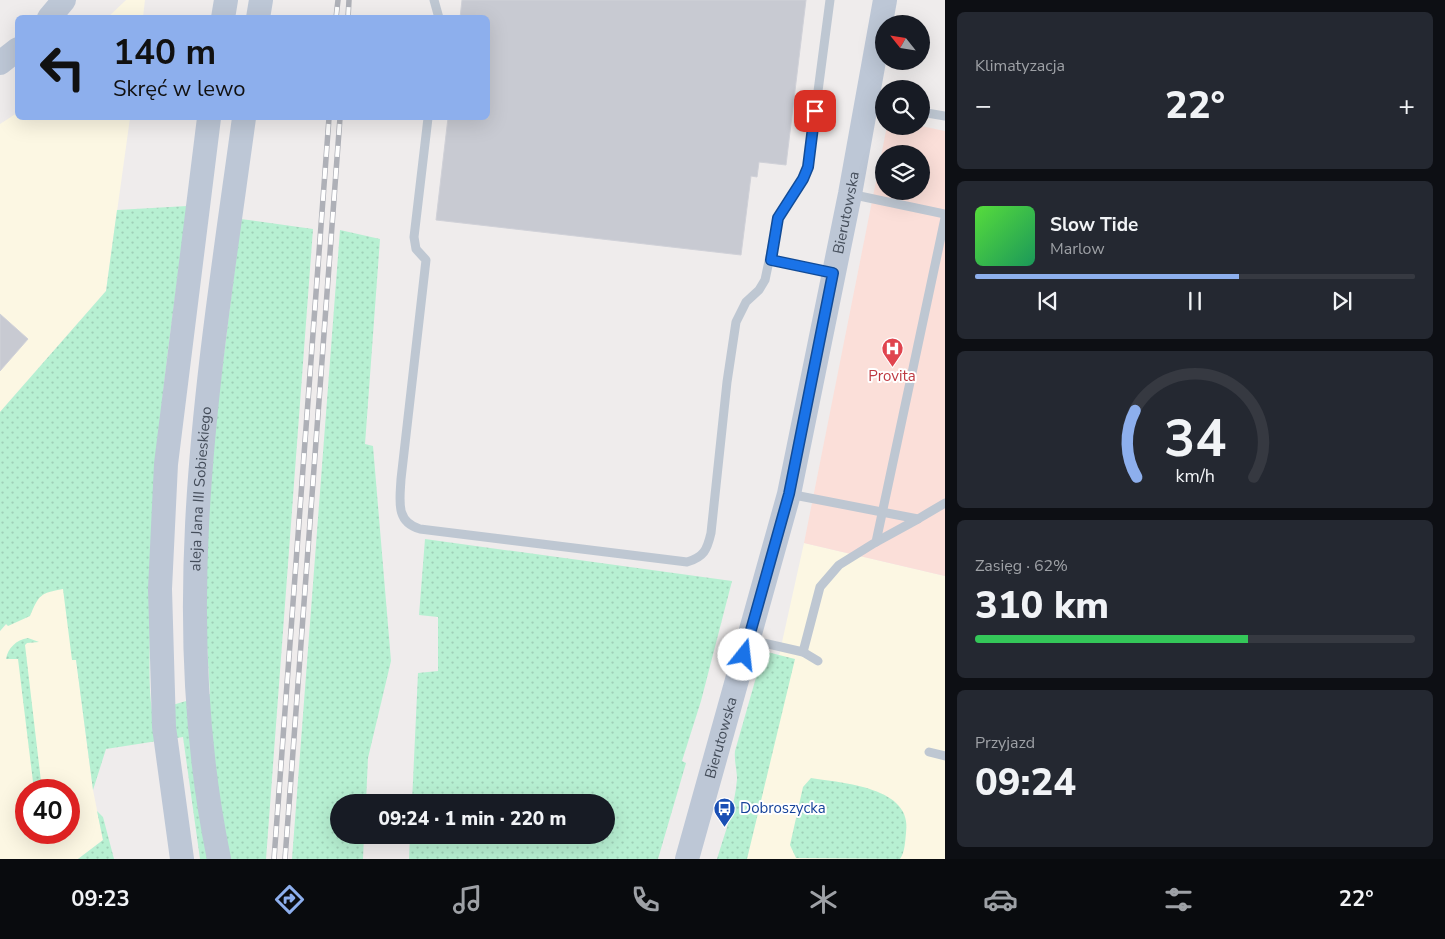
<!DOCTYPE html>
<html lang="pl">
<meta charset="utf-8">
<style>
body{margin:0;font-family:"Nunito Sans",sans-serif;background:#242831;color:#f1f3f6;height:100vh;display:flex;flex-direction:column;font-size:19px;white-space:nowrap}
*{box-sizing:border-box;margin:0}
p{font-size:16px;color:#9ea1a6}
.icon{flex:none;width:28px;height:28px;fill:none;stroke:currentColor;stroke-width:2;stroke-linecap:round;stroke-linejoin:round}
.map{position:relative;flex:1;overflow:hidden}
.side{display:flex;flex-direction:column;gap:12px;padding:12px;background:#0d0f14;width:500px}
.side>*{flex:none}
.hud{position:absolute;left:15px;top:15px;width:475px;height:105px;border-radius:8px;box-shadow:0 5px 20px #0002;background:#8dafed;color:#111;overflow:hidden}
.needle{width:32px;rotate:300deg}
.tools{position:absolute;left:875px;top:15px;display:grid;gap:10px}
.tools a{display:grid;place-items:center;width:55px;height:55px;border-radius:50%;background:#171b24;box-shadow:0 5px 20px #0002;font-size:25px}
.speed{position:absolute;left:15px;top:779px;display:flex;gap:10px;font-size:25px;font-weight:700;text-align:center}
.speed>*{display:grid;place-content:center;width:65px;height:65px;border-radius:50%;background:#171b24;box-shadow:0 5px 20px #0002;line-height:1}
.speed .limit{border:8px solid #d22;background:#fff;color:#111}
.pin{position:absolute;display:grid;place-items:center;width:42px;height:42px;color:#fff;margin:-21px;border-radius:10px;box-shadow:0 2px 8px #0006}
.me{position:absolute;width:55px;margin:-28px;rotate:16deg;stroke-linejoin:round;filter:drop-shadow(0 0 4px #0008)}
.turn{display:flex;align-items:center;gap:18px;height:105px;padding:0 15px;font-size:22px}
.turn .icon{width:65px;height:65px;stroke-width:2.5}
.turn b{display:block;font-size:35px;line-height:42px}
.big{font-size:38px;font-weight:800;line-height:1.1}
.side .widget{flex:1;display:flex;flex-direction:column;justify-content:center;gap:8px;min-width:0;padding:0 18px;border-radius:8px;background:#242831}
.side .dial{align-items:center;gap:0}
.dial svg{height:130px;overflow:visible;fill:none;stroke:#363941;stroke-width:7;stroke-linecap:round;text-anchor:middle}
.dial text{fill:#f1f3f6;stroke:none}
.song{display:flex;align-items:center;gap:15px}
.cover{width:60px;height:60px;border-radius:8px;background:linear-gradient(135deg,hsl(110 70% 55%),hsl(150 70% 35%))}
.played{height:5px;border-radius:2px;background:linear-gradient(90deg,#8dafed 60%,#363941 60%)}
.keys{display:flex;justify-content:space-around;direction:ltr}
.heat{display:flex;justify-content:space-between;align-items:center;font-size:28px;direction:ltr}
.charge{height:8px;border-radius:4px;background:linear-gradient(90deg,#34c759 62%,#363941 0)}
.trip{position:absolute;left:330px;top:794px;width:285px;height:50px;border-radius:25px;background:#171b24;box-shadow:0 5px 20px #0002;font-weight:800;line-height:50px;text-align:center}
.tabs{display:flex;height:80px;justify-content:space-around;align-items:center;background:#090b0e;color:#9ea1a6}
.tabs .icon{width:35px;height:35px}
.tabs .active{color:#8dafed}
.tabs b{font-size:22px;color:#f1f3f6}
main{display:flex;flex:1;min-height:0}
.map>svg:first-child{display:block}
.commercial{fill:#fcf7e3;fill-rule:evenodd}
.medical{fill:#fbdfd9;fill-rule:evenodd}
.grass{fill:url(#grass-dots)}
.building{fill:#c8cad2;stroke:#d0d1d8}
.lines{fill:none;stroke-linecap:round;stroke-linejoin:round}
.lane{stroke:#bec7d2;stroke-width:9}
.secondary{stroke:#bdc7d6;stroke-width:24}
.rail-casing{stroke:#aeb0b7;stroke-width:5.5}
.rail{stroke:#fff;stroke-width:4;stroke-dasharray:11;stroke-linecap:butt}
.route-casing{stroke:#114b97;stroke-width:12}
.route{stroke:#1a73e8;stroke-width:9}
.labels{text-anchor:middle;stroke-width:4;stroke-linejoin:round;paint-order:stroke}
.street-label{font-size:15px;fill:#444d5a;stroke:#fff}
.health-label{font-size:15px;fill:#be3a42;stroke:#fff}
.transit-label{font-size:15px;fill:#164399;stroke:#fff;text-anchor:start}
</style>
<main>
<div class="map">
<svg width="945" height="859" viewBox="0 0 945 859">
<defs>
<pattern id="grass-dots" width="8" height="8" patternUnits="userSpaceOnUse" patternTransform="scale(1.25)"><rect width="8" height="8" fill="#b7f0d2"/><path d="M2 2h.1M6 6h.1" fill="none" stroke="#9fcfb7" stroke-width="1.8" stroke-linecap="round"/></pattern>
</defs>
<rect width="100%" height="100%" fill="#efecec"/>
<g class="commercial">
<path d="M126 0H145L143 17H108Z"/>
<path d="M17 113 18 118H130L106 291 0 412V124Z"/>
<path d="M804 543 945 576V859H734Z"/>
<path d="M80 547 76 659 93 790 103 840 78 859H0V631ZM26 790H69V832H26Z"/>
</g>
<path class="medical" d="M887 126H921L945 131V576L804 543ZM884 154H921V191H884Z"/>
<g class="grass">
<path d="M187 206C169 346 147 484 150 625 150 653 148 684 152 711L210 694 205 612 208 481 241 219 313 229 266 859H200L183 737 106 749 93 790 76 660H72L63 589C40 593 39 595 30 616L8 626 6 624 0 631V412L106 291 117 210Z"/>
<path d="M340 230 380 239 365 444 373 446 391 661 368 758 366 802H339V835H364L363 859H292Z"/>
<path d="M425 539 732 581 701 701 682 761 686 763 658 859H409L410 835H606V802H412L418 673 438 671V617L419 615Z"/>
<path d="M28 638 39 642 27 643 25 645 42 790H34L18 659H6C8 648 16 640 28 638Z"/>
<path d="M767 652 795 659 747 859H717C725 833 735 806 737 779 737 770 734 761 735 751L763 653Z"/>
<path d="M811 778C842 783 914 787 906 833 905 842 905 852 900 859L796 858 790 845 803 787Z"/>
<path d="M97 811 103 817 114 859H78L103 840Z"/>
</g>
<g class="building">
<path d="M462 0H806L786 165 759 162 757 177 751 176 741 255 436 220 448 118H488V18H460Z"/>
<path d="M0 314 28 339 0 371Z"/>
</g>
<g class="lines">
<g class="lane">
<path d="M434 0 439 18"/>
<path d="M867 101 884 105"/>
<path d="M921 112 945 116"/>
<path d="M428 118 414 237 416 249 426 260 401 479C400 500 395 522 420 529L687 562C704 557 707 550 711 533L727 382 736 322 746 302 759 290 765 280 778 218 803 179 808 167 830 0"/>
<path d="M850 194 945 214"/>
<path d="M771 260 833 273"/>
<path d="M789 494 918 519 945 503"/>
<path d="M876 542 918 519"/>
<path d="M750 640 803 652 818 661"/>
<path d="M803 652 820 587 839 565 876 542 945 218"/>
<path d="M929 752 945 756"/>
</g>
<g class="secondary">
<path d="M49 18 64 0"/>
<path d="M223 18 226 0"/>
<path d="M258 18 261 0"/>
<path d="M0 63 18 49"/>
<path d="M182 859 164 727 160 589 166 464 209 118"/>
<path id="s1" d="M219 859C167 608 210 367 244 118"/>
<path id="s2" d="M687 859 789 494 850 194 885 0"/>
</g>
<defs>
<g id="rail">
<path d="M336 18 338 0"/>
<path d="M348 18 349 0"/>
<path d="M274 859 329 118"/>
<path d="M285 859 340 118"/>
</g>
</defs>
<use href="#rail" class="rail-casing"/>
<use href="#rail" class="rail"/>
</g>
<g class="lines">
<defs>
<path id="route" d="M744 655 789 494 833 273 771 260 778 218 803 179 808 167 815 111"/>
</defs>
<use href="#route" class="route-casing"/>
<use href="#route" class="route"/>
</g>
<defs>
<symbol id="hospital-pin" viewBox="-11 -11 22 30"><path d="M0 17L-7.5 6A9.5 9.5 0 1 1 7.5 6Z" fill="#e0444e" stroke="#fff"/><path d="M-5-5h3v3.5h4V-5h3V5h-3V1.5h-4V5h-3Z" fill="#fff"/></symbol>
<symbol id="bus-pin" viewBox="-11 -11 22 30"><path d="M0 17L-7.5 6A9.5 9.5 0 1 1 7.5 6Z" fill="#1a4fb4" stroke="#fff"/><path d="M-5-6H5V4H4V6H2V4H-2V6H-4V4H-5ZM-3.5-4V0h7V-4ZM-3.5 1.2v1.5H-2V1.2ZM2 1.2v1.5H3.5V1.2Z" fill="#fff"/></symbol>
</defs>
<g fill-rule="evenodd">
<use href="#hospital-pin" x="880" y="336" width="25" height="34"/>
<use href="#bus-pin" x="712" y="796" width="25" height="34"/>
</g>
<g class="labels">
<g class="street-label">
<text dy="5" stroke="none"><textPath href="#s2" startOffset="666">Bierutowska</textPath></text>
<text dy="5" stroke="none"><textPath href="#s1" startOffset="372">aleja Jana III Sobieskiego</textPath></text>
<text dy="5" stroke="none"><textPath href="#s2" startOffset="126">Bierutowska</textPath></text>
</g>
<g class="health-label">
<text x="892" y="381">Provita</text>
</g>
<g class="transit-label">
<text x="740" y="813">Dobroszycka</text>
</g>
</g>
</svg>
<div class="tools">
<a><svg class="needle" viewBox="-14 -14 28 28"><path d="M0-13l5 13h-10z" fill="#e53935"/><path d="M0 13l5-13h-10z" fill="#9ea1a6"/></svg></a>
<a><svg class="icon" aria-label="search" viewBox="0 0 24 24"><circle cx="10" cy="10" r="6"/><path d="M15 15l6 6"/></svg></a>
<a><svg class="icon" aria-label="layers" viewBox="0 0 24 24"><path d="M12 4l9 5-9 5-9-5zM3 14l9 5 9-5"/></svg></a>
</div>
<div class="speed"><div class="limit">40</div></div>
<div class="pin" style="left:815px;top:111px;background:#d93025"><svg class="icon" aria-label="arrive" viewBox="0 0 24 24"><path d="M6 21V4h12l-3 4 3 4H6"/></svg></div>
<svg class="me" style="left:744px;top:655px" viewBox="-20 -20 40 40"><circle r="19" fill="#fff"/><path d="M0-13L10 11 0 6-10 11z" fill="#1a73e8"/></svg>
<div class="trip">09:24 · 1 min · 220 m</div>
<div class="hud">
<div class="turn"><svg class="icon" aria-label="left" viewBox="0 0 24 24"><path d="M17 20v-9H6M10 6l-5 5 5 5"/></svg><div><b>140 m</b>Skręć w lewo</div></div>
</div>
</div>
<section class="side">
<div class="widget"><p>Klimatyzacja</p>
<div class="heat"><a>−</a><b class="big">22°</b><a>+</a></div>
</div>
<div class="widget">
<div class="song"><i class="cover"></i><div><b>Slow Tide</b><p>Marlow</p></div></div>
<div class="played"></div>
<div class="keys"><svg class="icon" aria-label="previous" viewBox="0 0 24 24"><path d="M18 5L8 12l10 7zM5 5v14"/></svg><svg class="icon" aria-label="pause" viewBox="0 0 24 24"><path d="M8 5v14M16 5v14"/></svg><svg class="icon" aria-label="next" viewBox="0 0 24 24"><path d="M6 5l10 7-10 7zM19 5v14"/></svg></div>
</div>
<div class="widget dial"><svg viewBox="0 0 100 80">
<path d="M14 69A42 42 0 1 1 86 69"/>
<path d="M14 69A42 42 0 0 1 13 28" stroke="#8dafed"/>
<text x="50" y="56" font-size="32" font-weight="700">34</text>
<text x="50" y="72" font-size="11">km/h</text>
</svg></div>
<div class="widget"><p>Zasięg · 62%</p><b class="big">310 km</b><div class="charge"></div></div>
<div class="widget"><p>Przyjazd</p><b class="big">09:24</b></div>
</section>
</main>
<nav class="tabs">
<b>09:23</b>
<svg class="icon active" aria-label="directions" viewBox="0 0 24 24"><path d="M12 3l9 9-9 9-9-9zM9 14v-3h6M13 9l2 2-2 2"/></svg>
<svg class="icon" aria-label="music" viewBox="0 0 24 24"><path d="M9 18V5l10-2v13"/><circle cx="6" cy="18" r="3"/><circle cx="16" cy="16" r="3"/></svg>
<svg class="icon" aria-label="phone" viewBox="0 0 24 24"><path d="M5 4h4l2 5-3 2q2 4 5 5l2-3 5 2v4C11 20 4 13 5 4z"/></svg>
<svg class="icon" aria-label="climate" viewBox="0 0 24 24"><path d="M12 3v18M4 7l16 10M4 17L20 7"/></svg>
<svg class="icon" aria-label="car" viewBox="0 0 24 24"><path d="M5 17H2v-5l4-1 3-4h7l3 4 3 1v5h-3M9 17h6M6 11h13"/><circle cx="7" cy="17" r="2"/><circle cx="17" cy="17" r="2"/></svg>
<svg class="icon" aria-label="filters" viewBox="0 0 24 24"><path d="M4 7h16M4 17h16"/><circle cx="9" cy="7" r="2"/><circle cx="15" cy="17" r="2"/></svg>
<b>22°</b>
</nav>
